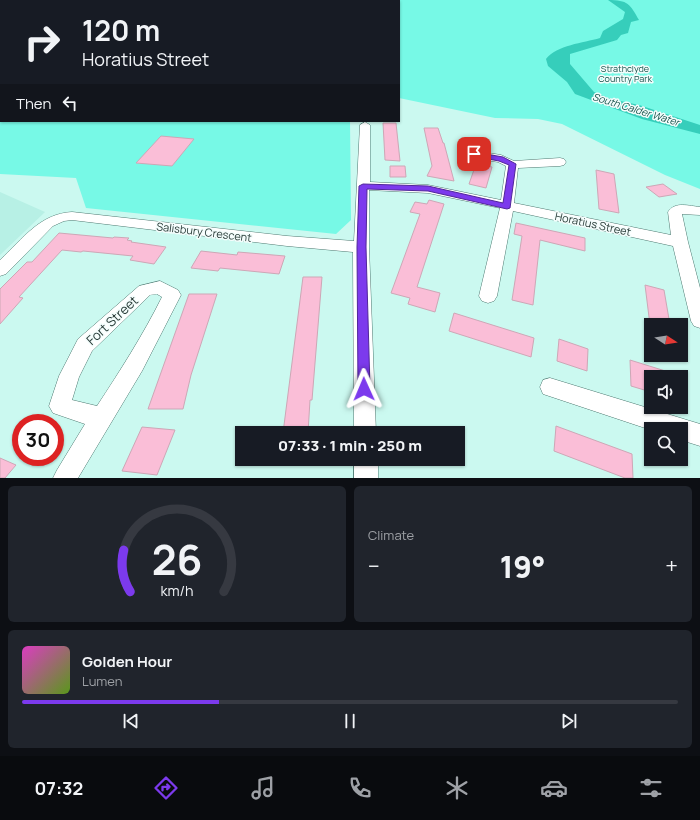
<!DOCTYPE html>
<meta charset="utf-8">
<style>
body{margin:0;font-family:Manrope,sans-serif;background:#20242c;color:#f1f3f6;height:100vh;display:flex;flex-direction:column;font-size:15px;white-space:nowrap}
*{box-sizing:border-box;margin:0}
p{font-size:13px;color:#9ea1a6}
.icon{flex:none;width:22px;height:22px;fill:none;stroke:currentColor;stroke-width:2;stroke-linecap:round;stroke-linejoin:round}
.map{position:relative;height:478px;overflow:hidden}
.details{display:flex;flex-direction:column;gap:8px;padding:8px;background:#0d0f14;flex:1}
.details>*{flex:none}
.top-card{position:absolute;left:0px;top:0px;width:400px;height:122px;box-shadow:0 1px 3px #0004;background:#171b24;color:#f1f3f6;overflow:hidden}
.needle{width:26px;rotate:102deg}
.buttons{position:absolute;left:644px;top:318px;display:grid;gap:8px}
.buttons a{display:grid;place-items:center;width:44px;height:44px;border-radius:0px;background:#171b24;box-shadow:0 1px 3px #0004;font-size:20px}
.speed{position:absolute;left:12px;top:414px;display:flex;gap:8px;font-size:20px;font-weight:700;text-align:center}
.speed>*{display:grid;place-content:center;width:52px;height:52px;border-radius:50%;background:#171b24;box-shadow:0 1px 3px #0004;line-height:1}
.speed .limit{border:6px solid #d22;background:#fff;color:#111}
.pin{position:absolute;display:grid;place-items:center;width:34px;height:34px;color:#fff;margin:-17px;border-radius:8px;box-shadow:0 2px 6px #0006}
.me{position:absolute;width:44px;margin:-22px;rotate:359deg;stroke-linejoin:round;filter:drop-shadow(0 0 3px #0008)}
.turn{display:flex;align-items:center;gap:14px;height:84px;padding:0 16px;font-size:18px}
.turn .icon{width:52px;height:52px;stroke-width:2.5}
.turn b{display:block;font-size:28px;line-height:34px}
.then{display:flex;align-items:center;height:38px;padding:0 16px;background:#0003;gap:8px;font-size:15px}
.big{font-size:30px;font-weight:800;line-height:1.1}
.details .tile{flex:1;display:flex;flex-direction:column;justify-content:center;gap:6px;min-width:0;padding:0 14px;border-radius:6px;background:#20242c}
.details .dial{align-items:center;gap:0}
.dial svg{height:104px;overflow:visible;fill:none;stroke:#363941;stroke-width:7;stroke-linecap:round;text-anchor:middle}
.dial text{fill:#f1f3f6;stroke:none}
.song{display:flex;align-items:center;gap:12px}
.cover{width:48px;height:48px;border-radius:6px;background:linear-gradient(135deg,hsl(310 70% 55%),hsl(90 70% 35%))}
.played{height:4px;border-radius:2px;background:linear-gradient(90deg,#7c3aed 30%,#363941 30%)}
.keys{display:flex;justify-content:space-around;direction:ltr}
.heat{display:flex;justify-content:space-between;align-items:center;font-size:22px;direction:ltr}
.details .tiles{flex:1;display:grid;gap:8px;grid-template-columns:1fr 1fr}
.tile:last-child{grid-column:span 2}
.trip{position:absolute;left:235px;top:426px;width:230px;height:40px;border-radius:0px;background:#171b24;box-shadow:0 1px 3px #0004;font-weight:800;line-height:40px;text-align:center}
.dock{display:flex;height:64px;justify-content:space-around;align-items:center;background:#090b0e;color:#9ea1a6}
.dock .icon{width:28px;height:28px}
.dock .current{color:#7c3aed}
.dock b{font-size:18px;color:#f1f3f6}
.map>svg:first-child{display:block}
.built{fill:#b7f0e5}
.green{fill:#77f9e6}
.water{fill:#36cebb}
.building{fill:#fabed7;stroke:#cda7b6}
.lines{fill:none;stroke-linecap:round;stroke-linejoin:round}
.minor-casing{stroke:#4f7a72;stroke-width:1}
.minor{fill:#fff;fill-rule:evenodd}
.route{fill:#7c3aed;stroke:#51269a}
.labels{text-anchor:middle;stroke-width:3;stroke-linejoin:round;paint-order:stroke}
.far-park-label{font-size:9px;fill:#15524a;stroke:#f4fdfc}
.far-water-label{font-size:10px;font-style:italic;fill:#18544c;stroke:#f4fdfc}
.street-label{font-size:11px;fill:#293c38;stroke:#f4fdfc}
.near-street-label{font-size:13px;fill:#293c38;stroke:#f4fdfc}
</style>
<div class="map">
<svg width="700" height="478" viewBox="0 0 700 478">
<rect width="100%" height="100%" fill="#cbf9f0"/>
<path class="built" d="M0 192 45 212 0 255Z"/>
<path class="green" d="M0 0H700V189L665 175 562 124 538 119 495 118 399 98V1H1V121H350L351 220 336 234 86 208 76 178 0 174Z"/>
<path class="water" d="M608 0C628 0 630 4 639 20L631 22 628 33 621 35 617 40 570 54V64L594 92 611 99 639 105 700 125V134L642 119 575 94 567 82 548 66 546 59C557 45 583 43 600 38L603 31 623 19 625 12Z"/>
<g class="building">
<path d="M383 123H396L400 161 385 160Z"/>
<path d="M424 128H438L443 143H444L454 181 427 176 432 166Z"/>
<path d="M161 136 194 139 172 166 136 163Z"/>
<path d="M476 164 492 167 486 188 469 184Z"/>
<path d="M390 166H405L406 177H390Z"/>
<path d="M596 170 614 174 619 213 599 209Z"/>
<path d="M663 184 677 194 659 197 646 187Z"/>
<path d="M429 200 444 204 417 287 440 293 435 312 408 304 410 298 391 293 420 214 410 212 415 202 427 204Z"/>
<path d="M516 223 585 238V251L540 240 533 305 512 300 522 236 514 234Z"/>
<path d="M59 233 113 238 114 237 129 238 127 240 132 241 131 242 166 247 154 264 130 260 133 256 83 251 81 252 62 250 19 297 23 298 0 324V289L27 262H32Z"/>
<path d="M201 251 237 255 238 252 285 256 279 274 220 268 218 271 191 268Z"/>
<path d="M303 277H322L312 400H310L308 433H283Z"/>
<path d="M645 285 664 290 670 325H650Z"/>
<path d="M189 294H217L191 375 183 409H148Z"/>
<path d="M454 313 534 338 531 357 449 331Z"/>
<path d="M559 339 588 349 587 371 557 361Z"/>
<path d="M630 360 675 374V377H651V392L631 386Z"/>
<path d="M556 426 632 454 633 478H625L554 451Z"/>
<path d="M142 427 175 430 157 475 122 471Z"/>
<path d="M0 458 16 465 5 478H0Z"/>
</g>
<g class="lines">
<defs>
<g id="minor">
<rect x="0" y="4" width="1" height="4"/>
<path d="M365 122 370 125V182L428 185 501 200 506 166 498 162 460 156 458 153 460 150 464 149 501 155 514 161 560 158 564 159 566 162 564 165 560 166 518 168 514 203 671 235 668 212C675 201 689 206 700 207V215L682 214 688 242 700 288V328L694 326 691 321 673 246 513 211 497 296 494 301 488 303 482 301 479 296 500 208 428 193 369 190V247L376 433H354L353 252 287 246 72 220 64 221 53 226 6 274 0 276V260C23 239 39 214 72 212L287 236 354 241 360 125Z"/>
<path d="M160 281 178 290 181 295 142 371 78 478H53L57 470 85 424 53 413 49 406 59 376 78 339 139 286ZM157 294 162 297C143 335 120 371 97 406L72 400 79 377 92 351 150 295Z"/>
<path d="M550 378 700 424V446L681 440V429L651 430 543 394 540 387 543 380Z"/>
<rect x="354" y="459" width="24" height="19"/>
</g>
</defs>
<use href="#minor" class="minor-casing"/>
<use href="#minor" class="minor"/>
</g>
<path class="route" d="M474 152 503 157 516 164 510 208 507 209 428 191 367 189 366 247 370 389 369 393 364 395 360 393 358 389 357 247 359 186 363 184 428 186 503 203 509 165 499 161 472 156 471 154Z"/>
<g class="labels">
<g class="far-park-label">
<text x="625" y="72">Strathclyde<tspan x="625" dy="10">Country Park</tspan></text>
</g>
<g class="far-water-label">
<text transform="translate(636 109) rotate(17)" y="4">South Calder Water</text>
</g>
<g class="street-label">
<text transform="translate(593 224) rotate(12)" y="4">Horatius Street</text>
<text transform="translate(204 232) rotate(7)" y="4">Salisbury Crescent</text>
</g>
<g class="near-street-label">
<text transform="translate(112 320) rotate(-43)" y="5">Fort Street</text>
</g>
</g>
</svg>
<div class="buttons">
<a><svg class="needle" viewBox="-14 -14 28 28"><path d="M0-13l5 13h-10z" fill="#e53935"/><path d="M0 13l5-13h-10z" fill="#9ea1a6"/></svg></a>
<a><svg class="icon" aria-label="sound" viewBox="0 0 24 24"><path d="M4 9h4l5-4v14l-5-4H4zM17 9q2 3 0 6"/></svg></a>
<a><svg class="icon" aria-label="search" viewBox="0 0 24 24"><circle cx="10" cy="10" r="6"/><path d="M15 15l6 6"/></svg></a>
</div>
<div class="speed"><div class="limit">30</div></div>
<div class="pin" style="left:474px;top:154px;background:#d93025"><svg class="icon" aria-label="arrive" viewBox="0 0 24 24"><path d="M6 21V4h12l-3 4 3 4H6"/></svg></div>
<svg class="me" style="left:364px;top:389px" viewBox="-20 -20 40 40"><path d="M0-17L14 15 0 8-14 15z" fill="#7c3aed" stroke="#fff" stroke-width="4"/></svg>
<div class="trip">07:33 · 1 min · 250 m</div>
<div class="top-card">
<div class="turn"><svg class="icon" aria-label="right" viewBox="0 0 24 24"><path d="M7 20v-9h11M14 6l5 5-5 5"/></svg><div><b>120 m</b>Horatius Street</div></div>
<div class="then">Then<svg class="icon" aria-label="left" viewBox="0 0 24 24"><path d="M17 20v-9H6M10 6l-5 5 5 5"/></svg></div>
</div>
</div>
<section class="details">
<div class="tiles">
<div class="tile dial"><svg viewBox="0 0 100 80">
<path d="M14 69A42 42 0 1 1 86 69"/>
<path d="M14 69A42 42 0 0 1 9 37" stroke="#7c3aed"/>
<text x="50" y="56" font-size="32" font-weight="700">26</text>
<text x="50" y="72" font-size="11">km/h</text>
</svg></div>
<div class="tile"><p>Climate</p>
<div class="heat"><a>−</a><b class="big">19°</b><a>+</a></div>
</div>
<div class="tile">
<div class="song"><i class="cover"></i><div><b>Golden Hour</b><p>Lumen</p></div></div>
<div class="played"></div>
<div class="keys"><svg class="icon" aria-label="previous" viewBox="0 0 24 24"><path d="M18 5L8 12l10 7zM5 5v14"/></svg><svg class="icon" aria-label="pause" viewBox="0 0 24 24"><path d="M8 5v14M16 5v14"/></svg><svg class="icon" aria-label="next" viewBox="0 0 24 24"><path d="M6 5l10 7-10 7zM19 5v14"/></svg></div>
</div>
</div>
</section>
<nav class="dock">
<b>07:32</b>
<svg class="icon current" aria-label="directions" viewBox="0 0 24 24"><path d="M12 3l9 9-9 9-9-9zM9 14v-3h6M13 9l2 2-2 2"/></svg>
<svg class="icon" aria-label="music" viewBox="0 0 24 24"><path d="M9 18V5l10-2v13"/><circle cx="6" cy="18" r="3"/><circle cx="16" cy="16" r="3"/></svg>
<svg class="icon" aria-label="phone" viewBox="0 0 24 24"><path d="M5 4h4l2 5-3 2q2 4 5 5l2-3 5 2v4C11 20 4 13 5 4z"/></svg>
<svg class="icon" aria-label="climate" viewBox="0 0 24 24"><path d="M12 3v18M4 7l16 10M4 17L20 7"/></svg>
<svg class="icon" aria-label="car" viewBox="0 0 24 24"><path d="M5 17H2v-5l4-1 3-4h7l3 4 3 1v5h-3M9 17h6M6 11h13"/><circle cx="7" cy="17" r="2"/><circle cx="17" cy="17" r="2"/></svg>
<svg class="icon" aria-label="filters" viewBox="0 0 24 24"><path d="M4 7h16M4 17h16"/><circle cx="9" cy="7" r="2"/><circle cx="15" cy="17" r="2"/></svg>
</nav>
